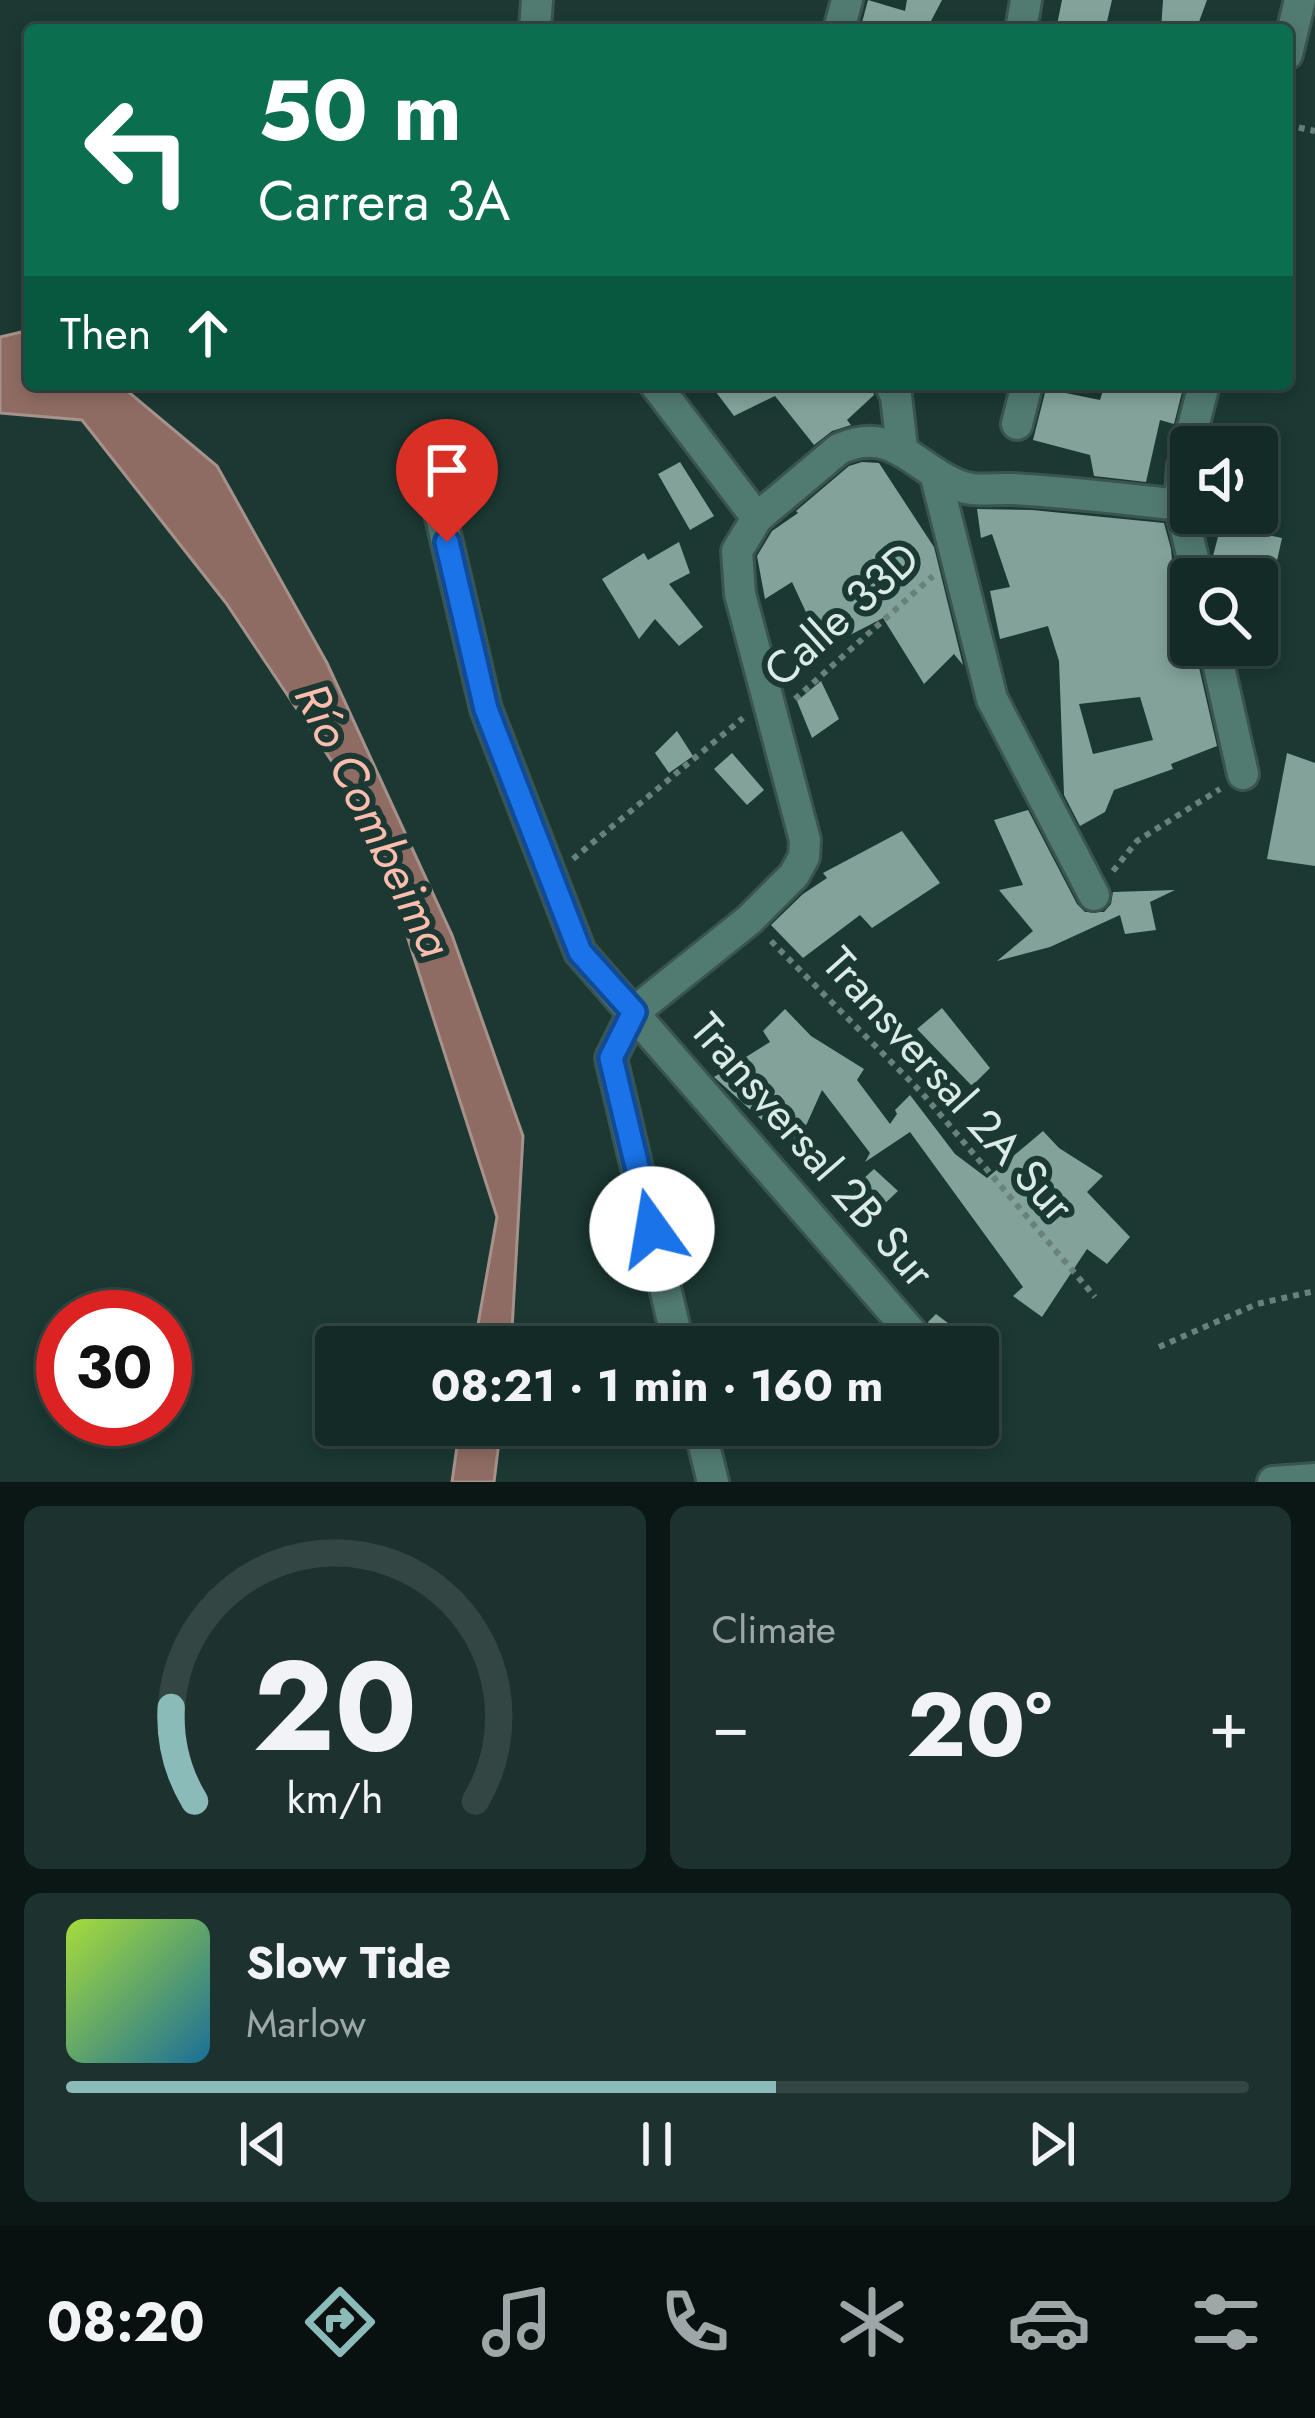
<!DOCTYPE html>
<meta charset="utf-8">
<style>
body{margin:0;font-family:Jost,sans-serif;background:#1d322e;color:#f1f3f6;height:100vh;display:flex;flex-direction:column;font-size:45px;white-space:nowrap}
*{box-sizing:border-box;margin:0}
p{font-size:39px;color:#9da7a7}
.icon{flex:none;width:66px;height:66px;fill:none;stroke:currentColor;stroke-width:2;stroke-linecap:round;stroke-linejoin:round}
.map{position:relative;height:1482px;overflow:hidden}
.panel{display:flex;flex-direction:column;gap:24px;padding:24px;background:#0b1715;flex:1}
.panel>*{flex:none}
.guide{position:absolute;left:24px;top:24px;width:1269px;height:366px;border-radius:12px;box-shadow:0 6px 18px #0003,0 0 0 3px #334643;background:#0b6e4f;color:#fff;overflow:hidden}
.tools{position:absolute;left:1170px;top:426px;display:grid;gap:24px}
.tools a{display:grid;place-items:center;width:108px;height:108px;border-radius:12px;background:#142a26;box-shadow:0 6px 18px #0003,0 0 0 3px #334643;font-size:60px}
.speed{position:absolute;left:36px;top:1290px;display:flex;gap:24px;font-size:60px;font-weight:700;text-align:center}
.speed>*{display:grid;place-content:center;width:156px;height:156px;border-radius:50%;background:#142a26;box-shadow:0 6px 18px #0003,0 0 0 3px #334643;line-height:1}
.speed .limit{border:18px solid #d22;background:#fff;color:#111}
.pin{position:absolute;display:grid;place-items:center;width:102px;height:102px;color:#fff;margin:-123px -51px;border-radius:50% 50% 50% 0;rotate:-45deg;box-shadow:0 0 12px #0007}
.pin .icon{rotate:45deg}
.me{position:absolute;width:132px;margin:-66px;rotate:347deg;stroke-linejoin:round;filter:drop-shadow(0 0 9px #0008)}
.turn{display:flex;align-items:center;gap:42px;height:252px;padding:0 36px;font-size:54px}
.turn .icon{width:156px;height:156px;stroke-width:2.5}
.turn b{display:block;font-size:84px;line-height:102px}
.then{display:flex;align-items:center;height:114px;padding:0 36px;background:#0003;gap:24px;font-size:45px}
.big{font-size:90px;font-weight:700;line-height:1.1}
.panel .tile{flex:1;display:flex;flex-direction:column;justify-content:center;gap:18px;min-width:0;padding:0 42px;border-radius:18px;background:#1d322e}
.panel .dial{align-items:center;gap:0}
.dial svg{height:312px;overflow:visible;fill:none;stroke:#334643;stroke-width:7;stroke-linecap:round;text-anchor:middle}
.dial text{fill:#f1f3f6;stroke:none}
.song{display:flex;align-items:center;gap:36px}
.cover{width:144px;height:144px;border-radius:18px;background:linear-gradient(135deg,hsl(80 70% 55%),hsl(200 70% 35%))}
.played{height:12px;border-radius:6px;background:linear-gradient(90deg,#8bbbb9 60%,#334643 60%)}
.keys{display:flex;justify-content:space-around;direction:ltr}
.heat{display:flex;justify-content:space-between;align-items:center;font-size:66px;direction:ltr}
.panel .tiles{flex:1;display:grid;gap:24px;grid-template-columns:1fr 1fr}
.tile:last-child{grid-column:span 2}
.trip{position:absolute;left:315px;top:1326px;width:684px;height:120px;border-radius:12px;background:#142a26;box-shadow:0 6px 18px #0003,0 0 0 3px #334643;font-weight:700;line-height:120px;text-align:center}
.tabs{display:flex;height:192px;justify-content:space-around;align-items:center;background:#08110f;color:#9da7a7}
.tabs .icon{width:84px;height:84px}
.tabs .selected{color:#8bbbb9}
.tabs b{font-size:54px;color:#f1f3f6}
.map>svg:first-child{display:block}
.water{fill:#8f6c63;stroke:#a6928a;stroke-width:3}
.building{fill:#82a29a;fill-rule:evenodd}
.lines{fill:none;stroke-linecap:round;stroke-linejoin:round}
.minor-casing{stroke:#3a544f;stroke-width:36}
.path{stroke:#69817b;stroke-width:6;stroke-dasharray:6 6;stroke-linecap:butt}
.minor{stroke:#517a70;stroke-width:30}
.route-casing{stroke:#114b97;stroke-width:30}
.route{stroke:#1a73e8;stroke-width:21}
.labels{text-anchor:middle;stroke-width:12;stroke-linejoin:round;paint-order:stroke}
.street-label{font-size:45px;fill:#daeae6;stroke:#1b3832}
.water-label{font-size:48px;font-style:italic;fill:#fdbdae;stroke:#1b3832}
</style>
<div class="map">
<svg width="1315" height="1482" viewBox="0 0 1315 1482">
<rect width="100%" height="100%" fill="#1b3832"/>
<g class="water">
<path d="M30 330V384H119L217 466 327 663 452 935 523 1136 511 1347H474L497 1217 369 817 226 603 82 420 0 413V337Z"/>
<path d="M460 1425H501L494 1482H452Z"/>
</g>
<g class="building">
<path d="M868 0 905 11 907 0H942L931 21 950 30H860Z"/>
<path d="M1062 0H1112L1105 30H1056Z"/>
<path d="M1163 0H1207L1196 30H1161Z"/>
<path d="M710 384H871L874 395 847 420 851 425 832 431 814 445 775 396 734 416Z"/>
<path d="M1105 384H1184L1174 424 1160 420 1146 482 1094 476 1090 455 1033 440 1046 389 1100 400Z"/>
<path d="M680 462 714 516 690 530 658 474Z"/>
<path d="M862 462 879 463 934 547 963 665 954 654 924 684 883 618 823 649 792 582 765 599 757 556 772 531 798 513 796 511 849 466Z"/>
<path d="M977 509 1032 510 1164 523 1171 549 1182 668 1184 663H1198L1217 746 1171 764 1173 769 1114 790 1105 812 1080 826 1064 795 1059 661 1048 626 1000 639 990 591 1010 587 992 534 981 538ZM1140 697 1153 740 1093 754 1079 704Z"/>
<path d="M1221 525 1282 538 1273 579H1219L1213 556Z"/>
<path d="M679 542 690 573 669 584 703 627 679 646 655 619 639 639 602 579 644 553 648 560Z"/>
<path d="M821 681 839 719 812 738 797 701Z"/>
<path d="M677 731 693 756 669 773 655 753Z"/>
<path d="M732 753 764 790 747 805 714 769Z"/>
<path d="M1287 753 1315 763V866L1267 859Z"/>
<path d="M1028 810 1077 904 1085 912H1104L1111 904 1113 892 1175 890 1150 902 1156 930 1125 934 1120 915 1050 947 997 961 1033 931 999 890 1023 885 994 820Z"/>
<path d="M902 831 940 883 872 928 860 915 803 958 771 925 803 894 827 878 823 873Z"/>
<path d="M942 1008 990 1068 972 1086 917 1029Z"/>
<path d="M785 1009 811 1036 864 1069 857 1080 890 1124 897 1114 895 1110 910 1095 955 1154 987 1178 1043 1131 1059 1148 1103 1176 1087 1192 1130 1237 1107 1264 1087 1249 1042 1317 1013 1296 1023 1287 910 1132 865 1162 870 1153 822 1090 795 1150 714 1077 770 1042 763 1031Z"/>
<path d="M874 1169 898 1191 860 1227 837 1203Z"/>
<path d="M936 1314 961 1333 948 1347H943L928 1322Z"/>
</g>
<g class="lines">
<defs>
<g id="minor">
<path d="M535 30 537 0"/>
<path d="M839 30 847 0"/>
<path d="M1021 30 1026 0"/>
<path d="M1287 54 1300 0"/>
<path d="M655 384 757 518"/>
<path d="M890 384 896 396 902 448"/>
<path d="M1017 424 1027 384"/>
<path d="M935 473 992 699 1094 895"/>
<path d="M437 500 486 709 580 952 924 1347"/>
<path d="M1198 579 1180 505 1183 467 1204 384"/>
<path d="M1214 645 1243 774"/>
<path d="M679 1347 611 1058 634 1012 749 920 794 875 804 857 805 840 740 594 737 551 757 518 839 449C894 425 913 467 957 485 976 493 993 488 1012 489 1068 492 1125 499 1180 505"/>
<path d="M699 1425 713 1482"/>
<path d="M1273 1482 1315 1479"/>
</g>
</defs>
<use href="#minor" class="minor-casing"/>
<g class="path">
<path d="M1287 125 1315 131"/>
<path d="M795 699 933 576"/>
<path d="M573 859 743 718"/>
<path d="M1113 871 1137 841 1220 789"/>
<path d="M771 941 922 1093 1095 1297"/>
<path d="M1159 1347 1257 1304 1315 1291"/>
</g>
<use href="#minor" class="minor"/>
</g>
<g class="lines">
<defs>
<path id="route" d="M447 542 486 709 580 952 634 1012 611 1058 652 1229"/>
</defs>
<use href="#route" class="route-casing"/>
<use href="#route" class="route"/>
</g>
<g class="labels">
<g class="street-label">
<text transform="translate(841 614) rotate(-42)" y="16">Calle 33D</text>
<text transform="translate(949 1084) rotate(48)" y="16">Transversal 2A Sur</text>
<text transform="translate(813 1150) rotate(49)" y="16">Transversal 2B Sur</text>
</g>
<g class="water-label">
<text transform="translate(374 820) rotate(64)" y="17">Río Combeima</text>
</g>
</g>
</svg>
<div class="tools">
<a><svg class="icon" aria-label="sound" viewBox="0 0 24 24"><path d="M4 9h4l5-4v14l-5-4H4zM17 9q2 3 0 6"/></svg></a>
<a><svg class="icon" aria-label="search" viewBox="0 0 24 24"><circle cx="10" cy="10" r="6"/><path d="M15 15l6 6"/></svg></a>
</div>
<div class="speed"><div class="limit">30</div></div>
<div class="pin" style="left:447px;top:542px;background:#d93025"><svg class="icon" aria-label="arrive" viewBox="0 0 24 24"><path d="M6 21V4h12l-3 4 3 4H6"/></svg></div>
<svg class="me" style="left:652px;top:1229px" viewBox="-20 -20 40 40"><circle r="19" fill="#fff"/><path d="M0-13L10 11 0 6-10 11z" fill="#1a73e8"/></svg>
<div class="trip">08:21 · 1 min · 160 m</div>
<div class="guide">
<div class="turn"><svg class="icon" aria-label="left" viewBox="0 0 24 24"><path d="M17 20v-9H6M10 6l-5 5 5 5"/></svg><div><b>50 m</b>Carrera 3A</div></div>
<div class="then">Then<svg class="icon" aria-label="ahead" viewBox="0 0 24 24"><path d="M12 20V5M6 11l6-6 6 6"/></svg></div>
</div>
</div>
<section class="panel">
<div class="tiles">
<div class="tile dial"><svg viewBox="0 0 100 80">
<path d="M14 69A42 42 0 1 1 86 69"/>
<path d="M14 69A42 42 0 0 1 8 45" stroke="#8bbbb9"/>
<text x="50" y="56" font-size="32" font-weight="700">20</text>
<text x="50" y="72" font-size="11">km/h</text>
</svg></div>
<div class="tile"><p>Climate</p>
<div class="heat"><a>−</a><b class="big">20°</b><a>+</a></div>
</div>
<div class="tile">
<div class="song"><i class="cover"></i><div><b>Slow Tide</b><p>Marlow</p></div></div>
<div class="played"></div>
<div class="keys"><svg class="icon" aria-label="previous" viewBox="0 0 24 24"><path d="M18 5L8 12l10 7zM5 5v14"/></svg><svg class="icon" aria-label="pause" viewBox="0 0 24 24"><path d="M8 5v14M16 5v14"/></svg><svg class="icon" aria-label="next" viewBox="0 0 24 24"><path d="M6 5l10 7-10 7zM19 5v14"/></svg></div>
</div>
</div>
</section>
<nav class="tabs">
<b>08:20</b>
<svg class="icon selected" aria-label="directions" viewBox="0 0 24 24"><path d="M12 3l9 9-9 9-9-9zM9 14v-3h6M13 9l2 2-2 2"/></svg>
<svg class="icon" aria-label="music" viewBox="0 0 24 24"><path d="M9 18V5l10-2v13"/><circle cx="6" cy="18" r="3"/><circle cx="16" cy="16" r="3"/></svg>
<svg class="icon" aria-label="phone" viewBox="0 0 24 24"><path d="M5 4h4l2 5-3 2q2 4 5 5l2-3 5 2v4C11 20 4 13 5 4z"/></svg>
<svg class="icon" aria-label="climate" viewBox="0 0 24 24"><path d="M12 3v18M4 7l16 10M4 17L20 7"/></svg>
<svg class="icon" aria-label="car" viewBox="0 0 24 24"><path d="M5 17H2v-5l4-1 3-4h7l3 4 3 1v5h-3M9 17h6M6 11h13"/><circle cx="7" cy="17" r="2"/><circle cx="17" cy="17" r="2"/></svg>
<svg class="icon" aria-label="filters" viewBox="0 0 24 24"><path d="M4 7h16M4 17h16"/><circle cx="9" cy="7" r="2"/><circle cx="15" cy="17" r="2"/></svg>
</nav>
